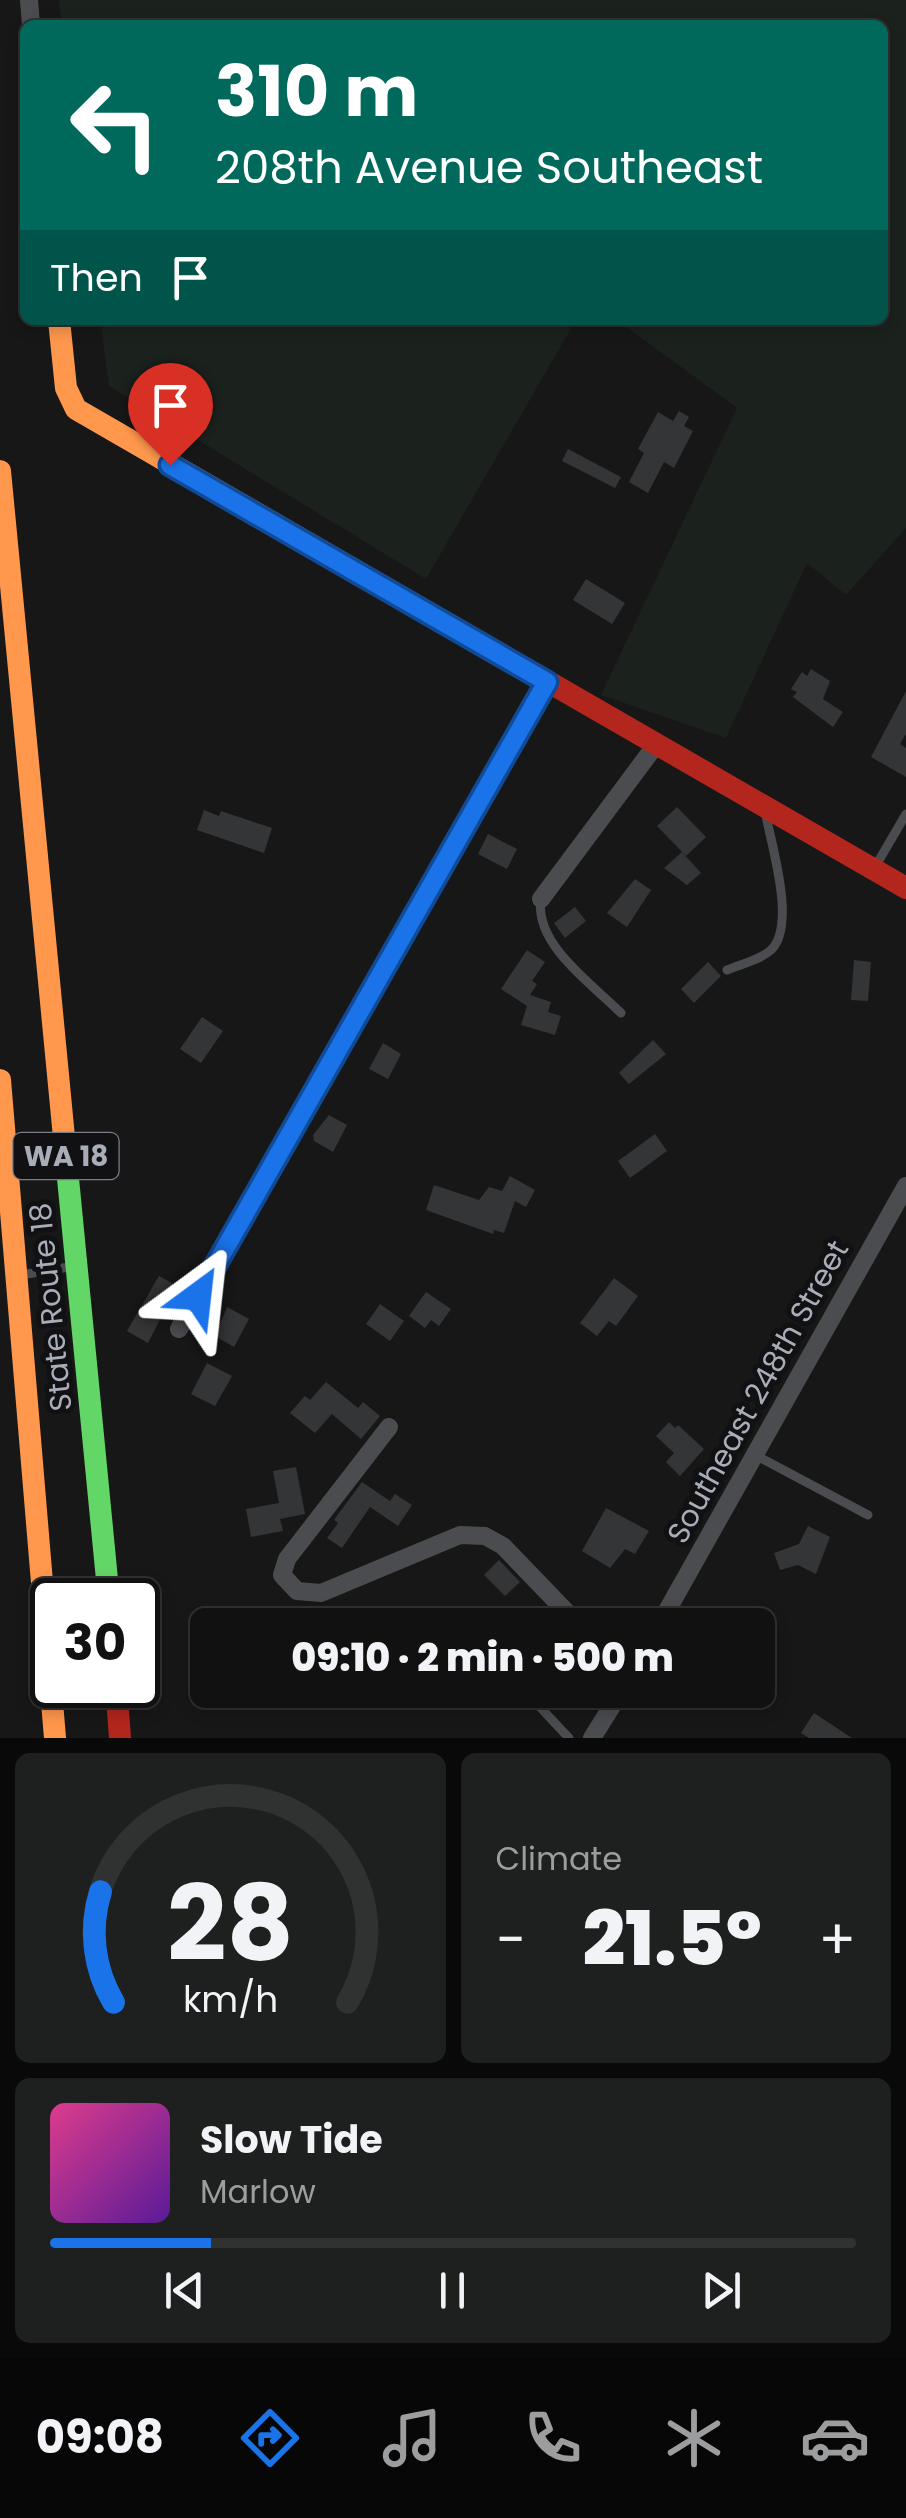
<!DOCTYPE html>
<meta charset="utf-8">
<style>
body{margin:0;font-family:Poppins,sans-serif;background:#1e1f1f;color:#f1f3f6;height:100vh;display:flex;flex-direction:column;font-size:38px;white-space:nowrap}
*{box-sizing:border-box;margin:0}
p{font-size:32px;color:#9c9d9f}
.icon{flex:none;width:55px;height:55px;fill:none;stroke:currentColor;stroke-width:2;stroke-linecap:round;stroke-linejoin:round}
.map{position:relative;height:1738px;overflow:hidden}
.panel{display:flex;flex-direction:column;gap:15px;padding:15px;background:#090909;flex:1}
.panel>*{flex:none}
.hud{position:absolute;left:20px;top:20px;width:868px;height:305px;border-radius:15px;box-shadow:0 5px 15px #0003,0 0 0 2px #303131;background:#00695c;color:#fff;overflow:hidden}
.speed{position:absolute;left:30px;top:1578px;display:flex;gap:20px;font-size:50px;font-weight:700;text-align:center}
.speed>*{display:grid;place-content:center;width:130px;height:130px;border-radius:50%;background:#111;box-shadow:0 5px 15px #0003,0 0 0 2px #303131;line-height:1}
.speed .limit{border:5px solid #111;border-radius:15px;background:#fff;color:#111}
.pin{position:absolute;display:grid;place-items:center;width:85px;height:85px;color:#fff;margin:-102px -42px;border-radius:50% 50% 50% 0;rotate:-45deg;box-shadow:0 0 10px #0007}
.pin .icon{rotate:45deg}
.me{position:absolute;width:110px;margin:-55px;rotate:30deg;stroke-linejoin:round;filter:drop-shadow(0 0 8px #0008)}
.turn{display:flex;align-items:center;gap:35px;height:210px;padding:0 30px;font-size:45px}
.turn .icon{width:130px;height:130px;stroke-width:2.5}
.turn b{display:block;font-size:70px;line-height:85px}
.then{display:flex;align-items:center;height:95px;padding:0 30px;background:#0003;gap:20px;font-size:38px}
.big{font-size:75px;font-weight:800;line-height:1.1}
.panel .widget{flex:1;display:flex;flex-direction:column;justify-content:center;gap:15px;min-width:0;padding:0 35px;border-radius:15px;background:#1e1f1f}
.panel .dial{align-items:center;gap:0}
.dial svg{height:260px;overflow:visible;fill:none;stroke:#303131;stroke-width:7;stroke-linecap:round;text-anchor:middle}
.dial text{fill:#f1f3f6;stroke:none}
.song{display:flex;align-items:center;gap:30px}
.cover{width:120px;height:120px;border-radius:15px;background:linear-gradient(135deg,hsl(330 70% 55%),hsl(270 70% 35%))}
.played{height:10px;border-radius:5px;background:linear-gradient(90deg,#1a73e8 20%,#303131 20%)}
.keys{display:flex;justify-content:space-around;direction:ltr}
.heat{display:flex;justify-content:space-between;align-items:center;font-size:55px;direction:ltr}
.panel .tiles{flex:1;display:grid;gap:15px;grid-template-columns:1fr 1fr}
.widget:last-child{grid-column:span 2}
.trip{position:absolute;left:190px;top:1608px;width:585px;height:100px;border-radius:15px;background:#111;box-shadow:0 5px 15px #0003,0 0 0 2px #303131;font-weight:800;line-height:100px;text-align:center}
.dock{display:flex;height:160px;justify-content:space-around;align-items:center;background:#070707;color:#9c9d9f}
.dock .icon{width:70px;height:70px}
.dock .active{color:#1a73e8}
.dock b{font-size:45px;color:#f1f3f6}
.map>svg:first-child{display:block}
.green{fill:#1b211c}
.building{fill:#343537}
.lines{fill:none;stroke-linecap:round;stroke-linejoin:round}
.lane{stroke:#4b4c50;stroke-width:9}
.street{stroke:#4b4c50;stroke-width:18}
.fast{stroke:#63d668;stroke-width:22}
.slow{stroke:#ff974d;stroke-width:22}
.jam{stroke:#b3261e;stroke-width:22}
.route-casing{stroke:#114b97;stroke-width:25}
.route{stroke:#1a73e8;stroke-width:18}
.labels{text-anchor:middle;stroke-width:10;stroke-linejoin:round;paint-order:stroke}
.shield{fill:#111113;stroke:#7b7e86;stroke-width:2.5}
.shield-label{font-size:28px;font-weight:bold;fill:#a8adb8}
.street-label{font-size:30px;fill:#a8adb8;stroke:#111113}
</style>
<div class="map">
<svg width="906" height="1738" viewBox="0 0 906 1738">
<rect width="100%" height="100%" fill="#171717"/>
<g class="green">
<path d="M59 0H906V528L846 595 807 563 726 738 601 695 737 408 617 320H882V25H62Z"/>
<path d="M100 320H576L426 579 109 386Z"/>
</g>
<g class="building">
<path d="M679 411 689 417 684 426 693 431 674 468 664 462 648 493 629 482 644 453 638 449 658 412 673 421Z"/>
<path d="M568 449 621 477 615 488 562 461Z"/>
<path d="M586 579 625 603 612 624 573 600Z"/>
<path d="M811 669 830 681 823 699 843 712 833 727 793 697 797 692 791 689 802 672 807 676Z"/>
<path d="M906 691V734L900 744 906 748V777L871 757Z"/>
<path d="M677 807 706 837 686 856 657 826Z"/>
<path d="M204 810 219 816 221 811 272 828 264 853 197 830Z"/>
<path d="M488 834 517 849 507 869 478 854Z"/>
<path d="M682 852 701 873 687 885 664 868Z"/>
<path d="M635 879 651 890 627 927 607 913Z"/>
<path d="M575 907 586 921 565 938 554 923Z"/>
<path d="M527 950 545 962 532 981 537 984 530 995 551 1002 548 1012 561 1016 555 1035 521 1025 527 1006 501 989Z"/>
<path d="M854 960 871 962 868 1001 851 1000Z"/>
<path d="M708 962 721 976 694 1003 681 989Z"/>
<path d="M202 1017 223 1031 201 1063 180 1049Z"/>
<path d="M653 1040 666 1054 629 1084 619 1073Z"/>
<path d="M383 1043 401 1054 388 1079 369 1069Z"/>
<path d="M329 1115 347 1125 333 1152 314 1141 313 1135Z"/>
<path d="M655 1134 667 1151 630 1178 618 1161Z"/>
<path d="M510 1176 535 1190 526 1207 515 1201 504 1233 494 1230 493 1234 426 1210 434 1185 479 1200 489 1187 502 1191Z"/>
<path d="M159 1276 177 1286 148 1343 127 1331Z"/>
<path d="M614 1278 638 1296 616 1326 609 1321 597 1336 580 1323Z"/>
<path d="M426 1292 451 1309 439 1326 431 1320 425 1328 409 1316Z"/>
<path d="M380 1304 404 1321 390 1341 366 1324Z"/>
<path d="M227 1307 249 1319 234 1347 215 1336Z"/>
<path d="M207 1363 232 1376 215 1406 191 1394Z"/>
<path d="M326 1382 358 1408 363 1402 380 1416 361 1439 332 1414 315 1433 290 1413 305 1396 310 1400Z"/>
<path d="M669 1422 675 1428 678 1425 704 1449 680 1476 666 1462 674 1453 656 1436Z"/>
<path d="M296 1467 305 1514 280 1519 283 1531 251 1537 246 1509 279 1503 273 1471Z"/>
<path d="M362 1482 390 1501 395 1494 412 1505 398 1526 370 1507 342 1548 327 1538 338 1523 334 1520Z"/>
<path d="M606 1508 649 1531 635 1554 625 1549 610 1568 582 1551Z"/>
<path d="M808 1526 830 1537 816 1574 798 1565 780 1570 774 1553 799 1544Z"/>
<path d="M499 1560 520 1582 505 1596 484 1575Z"/>
<path d="M814 1713 852 1738H809L801 1733Z"/>
</g>
<g class="lines">
<g class="lane">
<path d="M875 867 906 814"/>
<path d="M541 899C534 944 591 983 621 1013"/>
<path d="M727 970C741 964 760 960 771 950 797 925 771 844 765 811"/>
<path d="M21 1275 69 1267"/>
<path d="M755 1455 868 1515"/>
<path d="M524 1690 569 1738"/>
</g>
<g class="street">
<path d="M29 0 31 25"/>
<path d="M541 899 655 746"/>
<path d="M179 1329 547 683"/>
<path d="M389 1427 287 1559 282 1575 297 1591 321 1593 460 1535 485 1536 503 1546 579 1625"/>
<path d="M659 1625 906 1186"/>
<path d="M592 1738 622 1690"/>
</g>
<path class="fast" d="M66 1158 109 1600"/>
<g class="slow">
<path d="M59 320 66 388 76 409 469 636"/>
<path d="M0 471 66 1158"/>
<path d="M0 1080 55 1738"/>
</g>
<g class="jam">
<path d="M469 636 906 888"/>
<path d="M116 1685 120 1738"/>
</g>
</g>
<g class="lines">
<defs>
<path id="route" d="M170 465 547 682 198 1296"/>
</defs>
<use href="#route" class="route-casing"/>
<use href="#route" class="route"/>
</g>
<g class="labels">
<rect class="shield" x="13.5" y="1133" width="105" height="46" rx="8"/>
<g class="shield-label">
<text x="66" y="1166">WA 18</text>
</g>
<g class="street-label">
<text transform="translate(51 1307) rotate(-96)" y="10">State Route 18</text>
<text transform="translate(758 1392) rotate(-61)" y="10">Southeast 248th Street</text>
</g>
</g>
</svg>
<div class="speed"><div class="limit">30</div></div>
<div class="pin" style="left:170px;top:465px;background:#d93025"><svg class="icon" aria-label="arrive" viewBox="0 0 24 24"><path d="M6 21V4h12l-3 4 3 4H6"/></svg></div>
<svg class="me" style="left:198px;top:1296px" viewBox="-20 -20 40 40"><path d="M0-17L14 15 0 8-14 15z" fill="#1a73e8" stroke="#fff" stroke-width="4"/></svg>
<div class="trip">09:10 · 2 min · 500 m</div>
<div class="hud">
<div class="turn"><svg class="icon" aria-label="left" viewBox="0 0 24 24"><path d="M17 20v-9H6M10 6l-5 5 5 5"/></svg><div><b>310 m</b>208th Avenue Southeast</div></div>
<div class="then">Then<svg class="icon" aria-label="arrive" viewBox="0 0 24 24"><path d="M6 21V4h12l-3 4 3 4H6"/></svg></div>
</div>
</div>
<section class="panel">
<div class="tiles">
<div class="widget dial"><svg viewBox="0 0 100 80">
<path d="M14 69A42 42 0 1 1 86 69"/>
<path d="M14 69A42 42 0 0 1 10 35" stroke="#1a73e8"/>
<text x="50" y="56" font-size="32" font-weight="700">28</text>
<text x="50" y="72" font-size="11">km/h</text>
</svg></div>
<div class="widget"><p>Climate</p>
<div class="heat"><a>−</a><b class="big">21.5°</b><a>+</a></div>
</div>
<div class="widget">
<div class="song"><i class="cover"></i><div><b>Slow Tide</b><p>Marlow</p></div></div>
<div class="played"></div>
<div class="keys"><svg class="icon" aria-label="previous" viewBox="0 0 24 24"><path d="M18 5L8 12l10 7zM5 5v14"/></svg><svg class="icon" aria-label="pause" viewBox="0 0 24 24"><path d="M8 5v14M16 5v14"/></svg><svg class="icon" aria-label="next" viewBox="0 0 24 24"><path d="M6 5l10 7-10 7zM19 5v14"/></svg></div>
</div>
</div>
</section>
<nav class="dock">
<b>09:08</b>
<svg class="icon active" aria-label="directions" viewBox="0 0 24 24"><path d="M12 3l9 9-9 9-9-9zM9 14v-3h6M13 9l2 2-2 2"/></svg>
<svg class="icon" aria-label="music" viewBox="0 0 24 24"><path d="M9 18V5l10-2v13"/><circle cx="6" cy="18" r="3"/><circle cx="16" cy="16" r="3"/></svg>
<svg class="icon" aria-label="phone" viewBox="0 0 24 24"><path d="M5 4h4l2 5-3 2q2 4 5 5l2-3 5 2v4C11 20 4 13 5 4z"/></svg>
<svg class="icon" aria-label="climate" viewBox="0 0 24 24"><path d="M12 3v18M4 7l16 10M4 17L20 7"/></svg>
<svg class="icon" aria-label="car" viewBox="0 0 24 24"><path d="M5 17H2v-5l4-1 3-4h7l3 4 3 1v5h-3M9 17h6M6 11h13"/><circle cx="7" cy="17" r="2"/><circle cx="17" cy="17" r="2"/></svg>
</nav>
